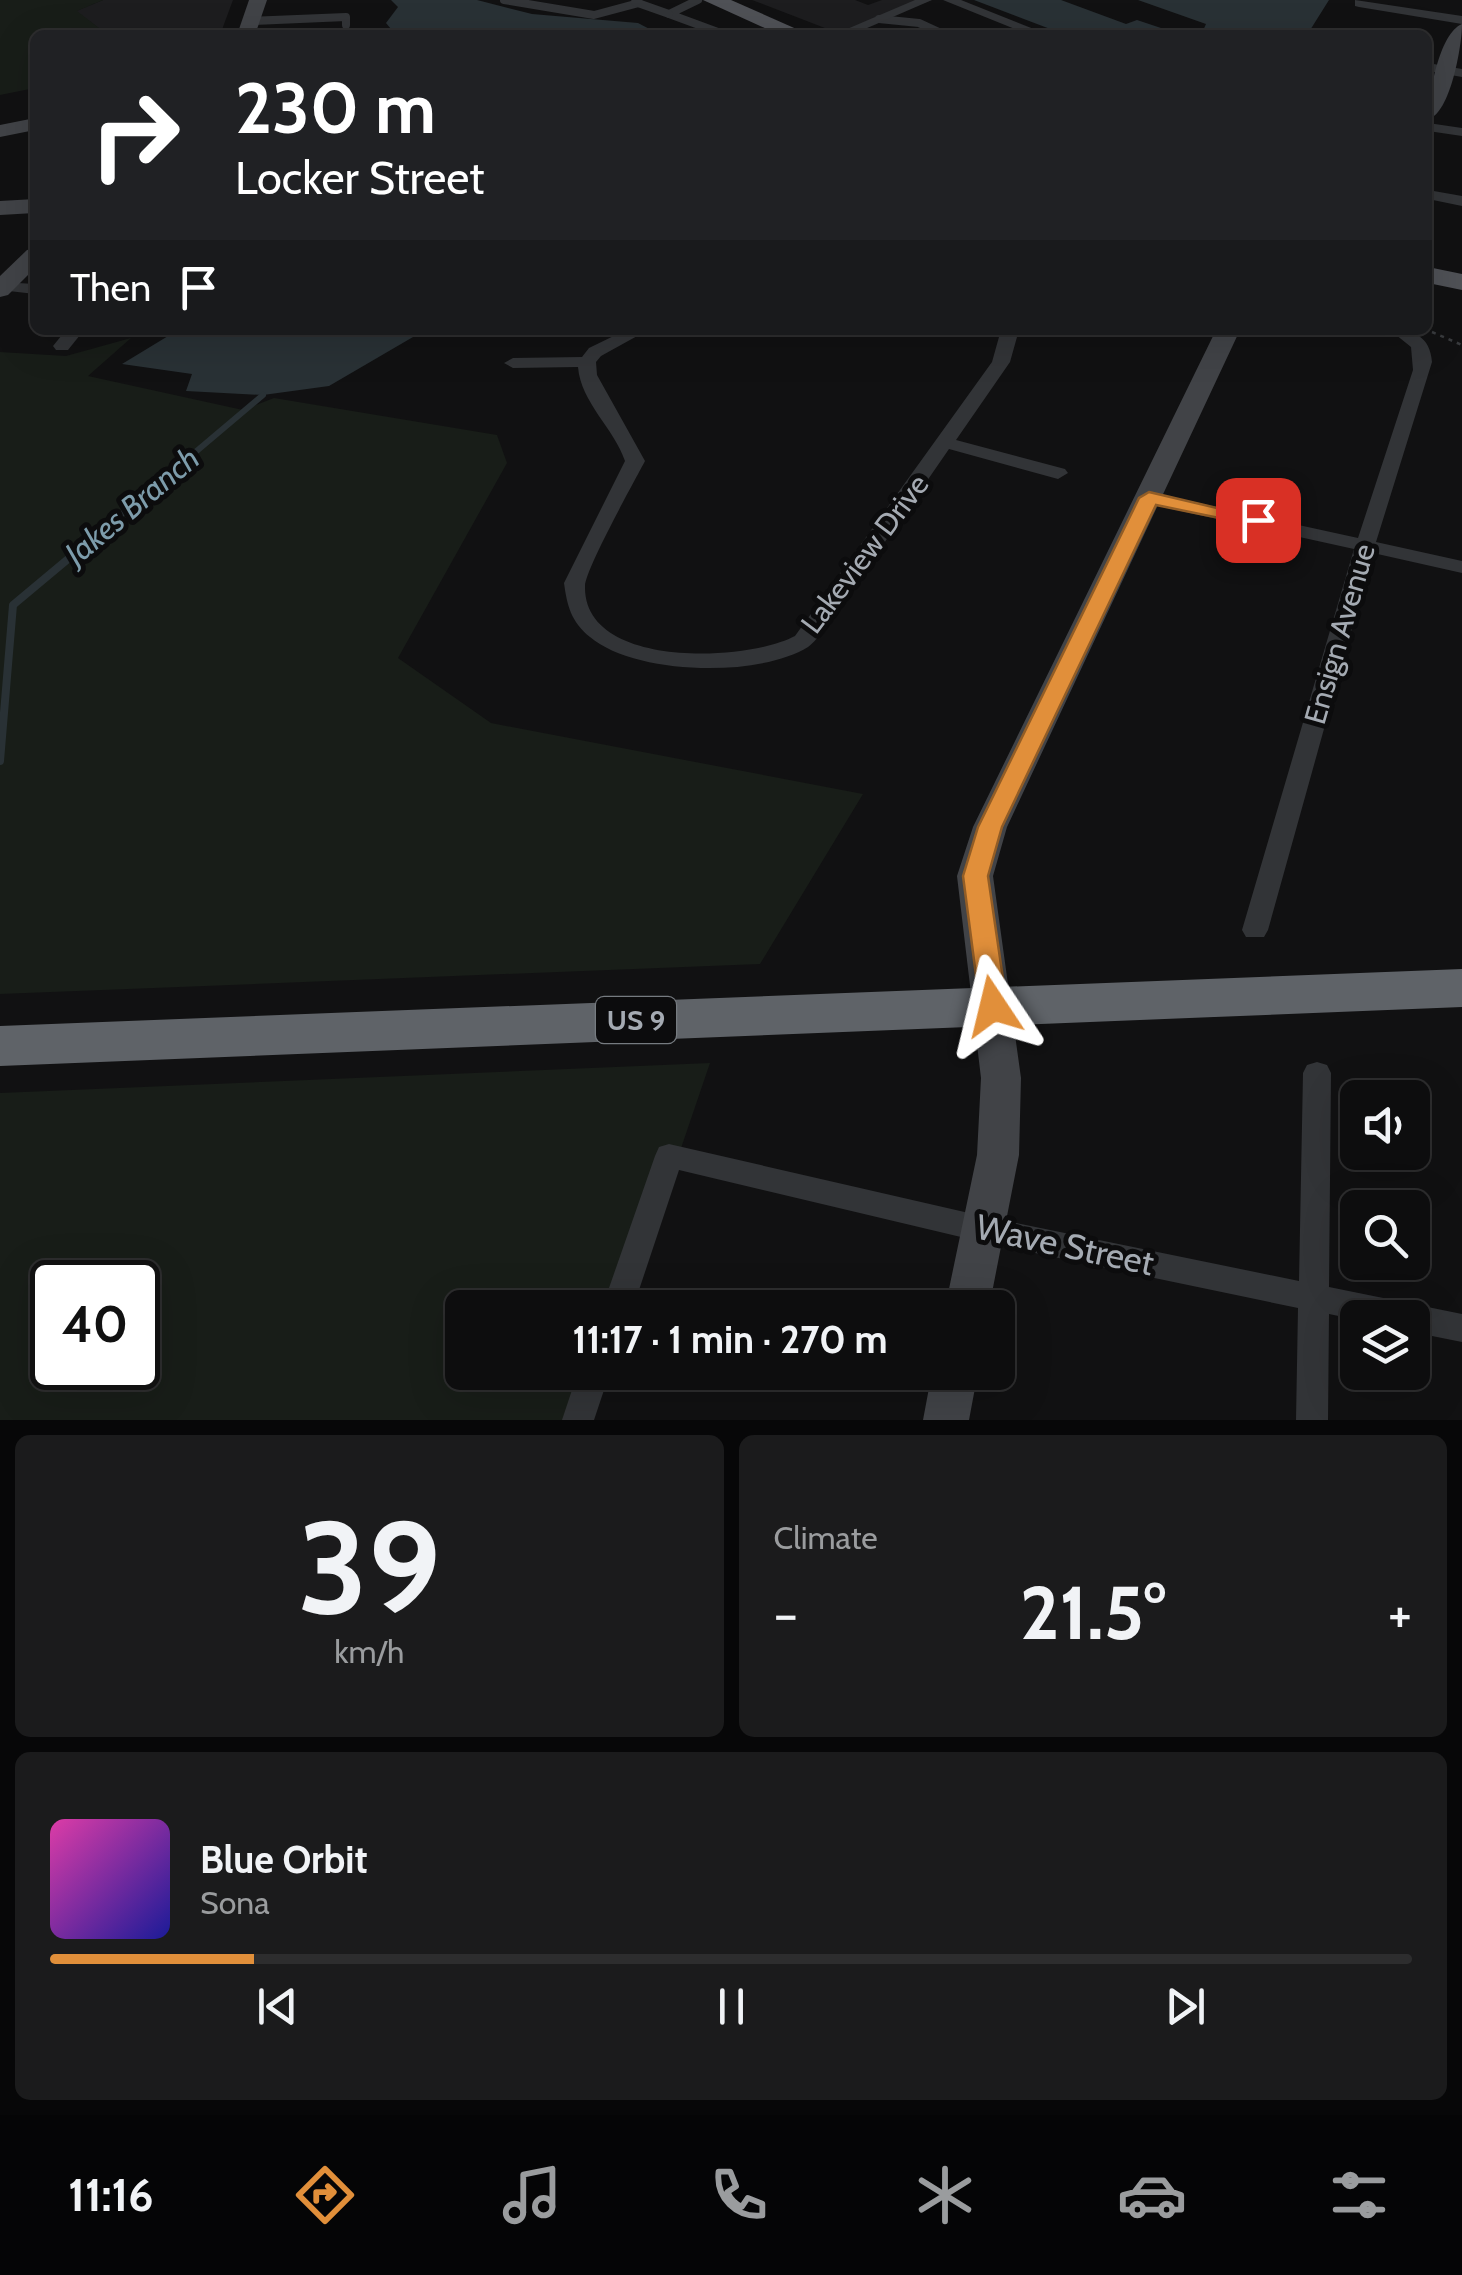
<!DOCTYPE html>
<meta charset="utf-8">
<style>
body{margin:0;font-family:Cabin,sans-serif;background:#1b1b1c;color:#f1f3f6;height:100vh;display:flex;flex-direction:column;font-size:38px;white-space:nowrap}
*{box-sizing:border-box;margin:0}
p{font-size:32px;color:#9a9c9e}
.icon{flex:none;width:55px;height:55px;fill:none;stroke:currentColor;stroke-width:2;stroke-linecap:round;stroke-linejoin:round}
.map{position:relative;height:1420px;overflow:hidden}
.sheet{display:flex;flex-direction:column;gap:15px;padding:15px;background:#070708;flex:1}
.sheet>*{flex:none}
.hud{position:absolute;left:30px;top:30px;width:1402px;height:305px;border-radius:15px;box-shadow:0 10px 40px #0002,0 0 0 2px #2d2d2e;background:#202124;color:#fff;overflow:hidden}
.tools{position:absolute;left:1340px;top:1080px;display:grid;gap:20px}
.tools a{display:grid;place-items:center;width:90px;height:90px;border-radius:15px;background:#0d0d0e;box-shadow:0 10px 40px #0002,0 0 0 2px #2d2d2e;font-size:50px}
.speed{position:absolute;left:30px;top:1260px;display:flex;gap:20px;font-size:50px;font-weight:700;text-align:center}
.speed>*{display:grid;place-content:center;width:130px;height:130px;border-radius:50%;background:#0d0d0e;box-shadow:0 10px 40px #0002,0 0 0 2px #2d2d2e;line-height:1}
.speed .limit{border:5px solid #111;border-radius:15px;background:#fff;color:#111}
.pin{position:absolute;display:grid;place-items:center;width:85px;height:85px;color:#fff;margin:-42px;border-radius:20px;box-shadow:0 5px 15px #0006}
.me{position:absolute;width:110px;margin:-55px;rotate:350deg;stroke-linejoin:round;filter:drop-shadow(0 0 8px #0008)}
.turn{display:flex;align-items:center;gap:35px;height:210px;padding:0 40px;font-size:45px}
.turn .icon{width:130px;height:130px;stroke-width:2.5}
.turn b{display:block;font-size:70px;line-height:85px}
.then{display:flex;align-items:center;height:95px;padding:0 40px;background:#0003;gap:20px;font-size:38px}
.big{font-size:75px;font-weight:700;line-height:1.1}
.sheet .widget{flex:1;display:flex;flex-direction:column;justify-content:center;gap:15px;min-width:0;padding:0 35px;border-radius:15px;background:#1b1b1c}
.sheet .dial{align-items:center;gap:0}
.dial b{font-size:130px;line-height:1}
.song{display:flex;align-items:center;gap:30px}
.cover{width:120px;height:120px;border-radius:15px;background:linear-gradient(135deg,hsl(320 70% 55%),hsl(240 70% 35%))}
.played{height:10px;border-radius:5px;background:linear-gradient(90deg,#e18f3a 15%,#2d2d2e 15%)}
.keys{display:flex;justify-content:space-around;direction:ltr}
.heat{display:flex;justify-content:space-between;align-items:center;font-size:55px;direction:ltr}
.sheet .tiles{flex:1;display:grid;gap:15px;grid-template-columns:1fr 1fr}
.widget:last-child{grid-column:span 2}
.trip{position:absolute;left:445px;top:1290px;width:570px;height:100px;border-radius:15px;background:#0d0d0e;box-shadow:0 10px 40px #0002,0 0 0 2px #2d2d2e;font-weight:700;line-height:100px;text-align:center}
.tabs{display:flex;height:160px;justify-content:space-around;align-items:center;background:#050506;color:#9a9c9e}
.tabs .icon{width:70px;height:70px}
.tabs .current{color:#e18f3a}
.tabs b{font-size:45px;color:#f1f3f6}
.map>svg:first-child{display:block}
.built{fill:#1d1d1f}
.green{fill:#181d18;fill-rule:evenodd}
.water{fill:#293135}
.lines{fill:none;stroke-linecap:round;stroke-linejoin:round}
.stream-far1{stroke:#293135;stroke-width:6}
.stream{stroke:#293135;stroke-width:8}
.path{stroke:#393b3e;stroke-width:2.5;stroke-dasharray:4 5;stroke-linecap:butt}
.lane{stroke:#323437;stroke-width:8}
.street{fill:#323437;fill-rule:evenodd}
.secondary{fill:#414347;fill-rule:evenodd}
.primary{fill:#4f5156;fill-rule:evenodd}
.highway{fill:#5f6368;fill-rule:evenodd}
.route{fill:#e18f3a;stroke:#925d26;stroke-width:2.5}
.labels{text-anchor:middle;stroke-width:10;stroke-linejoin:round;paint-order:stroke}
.shield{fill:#0c0c0d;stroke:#767b80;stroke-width:2.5}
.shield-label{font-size:28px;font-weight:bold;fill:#a4aab2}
.street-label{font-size:30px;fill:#a4aab2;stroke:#0c0c0d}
.water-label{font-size:32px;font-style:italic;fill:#7d9cab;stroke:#0c0c0d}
.near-street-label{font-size:35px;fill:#a4aab2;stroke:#0c0c0d}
</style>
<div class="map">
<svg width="1462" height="1420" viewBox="0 0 1462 1420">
<rect width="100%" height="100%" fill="#111112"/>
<g class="built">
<path d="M103 0H233L220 35H108L76 11Z"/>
<path d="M752 0H855L868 5 882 0H932L843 35Z"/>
</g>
<g class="green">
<path d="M0 0H103L77 11 108 35H35V88L0 95Z"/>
<path d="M131 338 88 376 243 410 274 398 497 435 507 463 398 658 491 723 863 794 760 964 0 994V352L66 356Z"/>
<path d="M710 1063 627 1307 462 1308V1372L605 1373 589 1420H0V1093ZM52 1282H138V1368H52Z"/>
</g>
<g class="water">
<path d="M391 0H477L532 14 638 23 661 35H396L386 23 398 7Z"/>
<path d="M974 0H1061L1126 24 1137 20 1182 35H1066Z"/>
<path d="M1138 0H1329L1307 35H1201L1206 24Z"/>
<path d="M178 330H425L329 386 263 395 186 391 192 374 122 364Z"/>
</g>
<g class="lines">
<path class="stream-far1" d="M83 547 263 395"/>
<path class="stream" d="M0 761 13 605 86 544"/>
<path class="path" d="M1432 332 1462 345"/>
<g class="lane">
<path d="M504 0 594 15 639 3"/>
<path d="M698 0 669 14 726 35"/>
<path d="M635 2 669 14"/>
<path d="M879 19 919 23 945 35"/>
<path d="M251 21 346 17V25"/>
</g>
<g class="street">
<path d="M915 0H932L851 35H833Z"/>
<path d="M943 0H961L1049 35H1030Z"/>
<path d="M1355 0 1462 16V24L1359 7 1355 6Z"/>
<path d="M1428 63 1462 69V77L1428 71Z"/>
<path d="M1428 123 1462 128V136L1428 131Z"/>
<path d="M1428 190 1462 196V206L1428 199Z"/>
<path d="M0 282 35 284V294L0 290Z"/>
<path d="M66 330H84L68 350H56L53 346Z"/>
<path d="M626 330H648L601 356 596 362 597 375 645 461C634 482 585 570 585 586 583 669 746 662 795 636L992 362 999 337 995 330H1013L1017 337 1010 362 956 440 1065 469 1068 473 1058 479 949 449 824 630C819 635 814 643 808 647 758 678 635 675 590 637 571 622 567 605 564 583L625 461C614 428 581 403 578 367L513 368 504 363 513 358 582 357 589 348Z"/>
<path d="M1390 330C1414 330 1430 336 1432 362L1376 542 1462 561V573L1373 553 1268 930 1264 937H1246L1242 930 1354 549 1149 504 1139 498 1149 492 1358 538 1413 370 1411 347Z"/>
<path d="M1317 1062 1327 1065 1331 1073 1329 1287 1462 1314V1342L1412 1332V1318L1358 1320 1329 1314 1328 1420H1296L1298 1308 982 1242 679 1170 633 1308H602L655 1156 659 1147 669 1144 982 1216 1299 1281 1303 1073 1307 1065Z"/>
<path d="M578 1372H610L594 1420H562Z"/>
</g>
<g class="secondary">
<path d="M249 0H267L255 35H237Z"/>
<path d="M1462 24C1462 46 1450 114 1428 119 1428 97 1439 33 1462 24Z"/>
<path d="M35 118V130L0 137V125Z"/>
<path d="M35 199V213L0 215V201Z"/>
<path d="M35 248V268L8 295 0 297V276L27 250Z"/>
<path d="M1216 330H1240L1007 827 993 876 1021 1078 1019 1155 989 1308H945L977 1155 981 1078 957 876 973 827Z"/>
<path d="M932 1372H978L969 1420H923Z"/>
</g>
<g class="primary">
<path d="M703 0H731L810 35H780Z"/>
<path d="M1428 267 1462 274V290L1428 283Z"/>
</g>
<path class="highway" d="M1462 969V1007L0 1066V1026Z"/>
</g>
<path class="route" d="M1149 492 1268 520 1258 526 1156 505 1002 827 988 876 1007 1006 993 1016 980 1006 963 876 978 827 1139 498Z"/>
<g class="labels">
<rect class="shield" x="596" y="997" width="80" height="46" rx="8"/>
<g class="shield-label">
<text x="636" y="1030">US 9</text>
</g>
<g class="street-label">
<text transform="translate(865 554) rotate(-53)" y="10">Lakeview Drive</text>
<text transform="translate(1340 634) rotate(-74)" y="10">Ensign Avenue</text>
</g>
<g class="water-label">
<text transform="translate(132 506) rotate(-40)" y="11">Jakes Branch</text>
</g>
<g class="near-street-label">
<text transform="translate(1065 1245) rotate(12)" y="12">Wave Street</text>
</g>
</g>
</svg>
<div class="tools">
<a><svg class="icon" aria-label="sound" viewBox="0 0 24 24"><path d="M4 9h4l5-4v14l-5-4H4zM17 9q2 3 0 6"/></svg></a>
<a><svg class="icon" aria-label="search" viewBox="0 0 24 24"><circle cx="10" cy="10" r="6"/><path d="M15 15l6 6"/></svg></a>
<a><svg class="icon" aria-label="layers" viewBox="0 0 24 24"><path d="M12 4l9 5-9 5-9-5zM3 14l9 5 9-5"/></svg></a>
</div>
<div class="speed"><div class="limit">40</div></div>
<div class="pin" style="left:1258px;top:520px;background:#d93025"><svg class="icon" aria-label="arrive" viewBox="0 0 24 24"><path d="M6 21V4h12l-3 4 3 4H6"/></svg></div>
<svg class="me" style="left:993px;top:1006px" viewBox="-20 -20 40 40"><path d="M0-17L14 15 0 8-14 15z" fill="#e18f3a" stroke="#fff" stroke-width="4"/></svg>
<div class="trip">11:17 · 1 min · 270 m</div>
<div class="hud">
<div class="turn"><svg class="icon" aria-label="right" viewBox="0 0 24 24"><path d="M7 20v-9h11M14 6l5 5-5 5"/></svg><div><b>230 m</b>Locker Street</div></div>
<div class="then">Then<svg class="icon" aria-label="arrive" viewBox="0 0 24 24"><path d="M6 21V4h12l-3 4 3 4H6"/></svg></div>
</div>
</div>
<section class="sheet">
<div class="tiles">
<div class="widget dial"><b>39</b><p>km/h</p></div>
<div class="widget"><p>Climate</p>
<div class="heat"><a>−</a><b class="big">21.5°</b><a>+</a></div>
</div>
<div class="widget">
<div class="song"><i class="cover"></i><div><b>Blue Orbit</b><p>Sona</p></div></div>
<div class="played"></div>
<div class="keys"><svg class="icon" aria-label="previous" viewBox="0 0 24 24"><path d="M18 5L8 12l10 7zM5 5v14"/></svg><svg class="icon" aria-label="pause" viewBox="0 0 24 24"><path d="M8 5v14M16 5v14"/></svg><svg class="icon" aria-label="next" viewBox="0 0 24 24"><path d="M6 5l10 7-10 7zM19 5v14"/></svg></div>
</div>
</div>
</section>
<nav class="tabs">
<b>11:16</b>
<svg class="icon current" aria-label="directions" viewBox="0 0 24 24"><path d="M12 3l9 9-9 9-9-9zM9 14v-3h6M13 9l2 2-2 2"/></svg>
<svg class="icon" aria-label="music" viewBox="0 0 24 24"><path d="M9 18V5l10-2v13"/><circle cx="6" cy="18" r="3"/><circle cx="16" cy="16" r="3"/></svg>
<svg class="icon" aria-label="phone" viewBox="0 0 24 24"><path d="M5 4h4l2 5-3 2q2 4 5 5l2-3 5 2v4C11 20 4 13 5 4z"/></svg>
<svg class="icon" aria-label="climate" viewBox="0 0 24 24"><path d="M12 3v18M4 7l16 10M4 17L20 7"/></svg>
<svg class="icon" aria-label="car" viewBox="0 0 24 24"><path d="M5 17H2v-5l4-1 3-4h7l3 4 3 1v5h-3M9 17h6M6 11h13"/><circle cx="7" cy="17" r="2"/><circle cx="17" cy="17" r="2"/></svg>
<svg class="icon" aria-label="filters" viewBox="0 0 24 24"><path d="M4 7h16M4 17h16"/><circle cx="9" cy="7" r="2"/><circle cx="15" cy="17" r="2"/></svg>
</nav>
